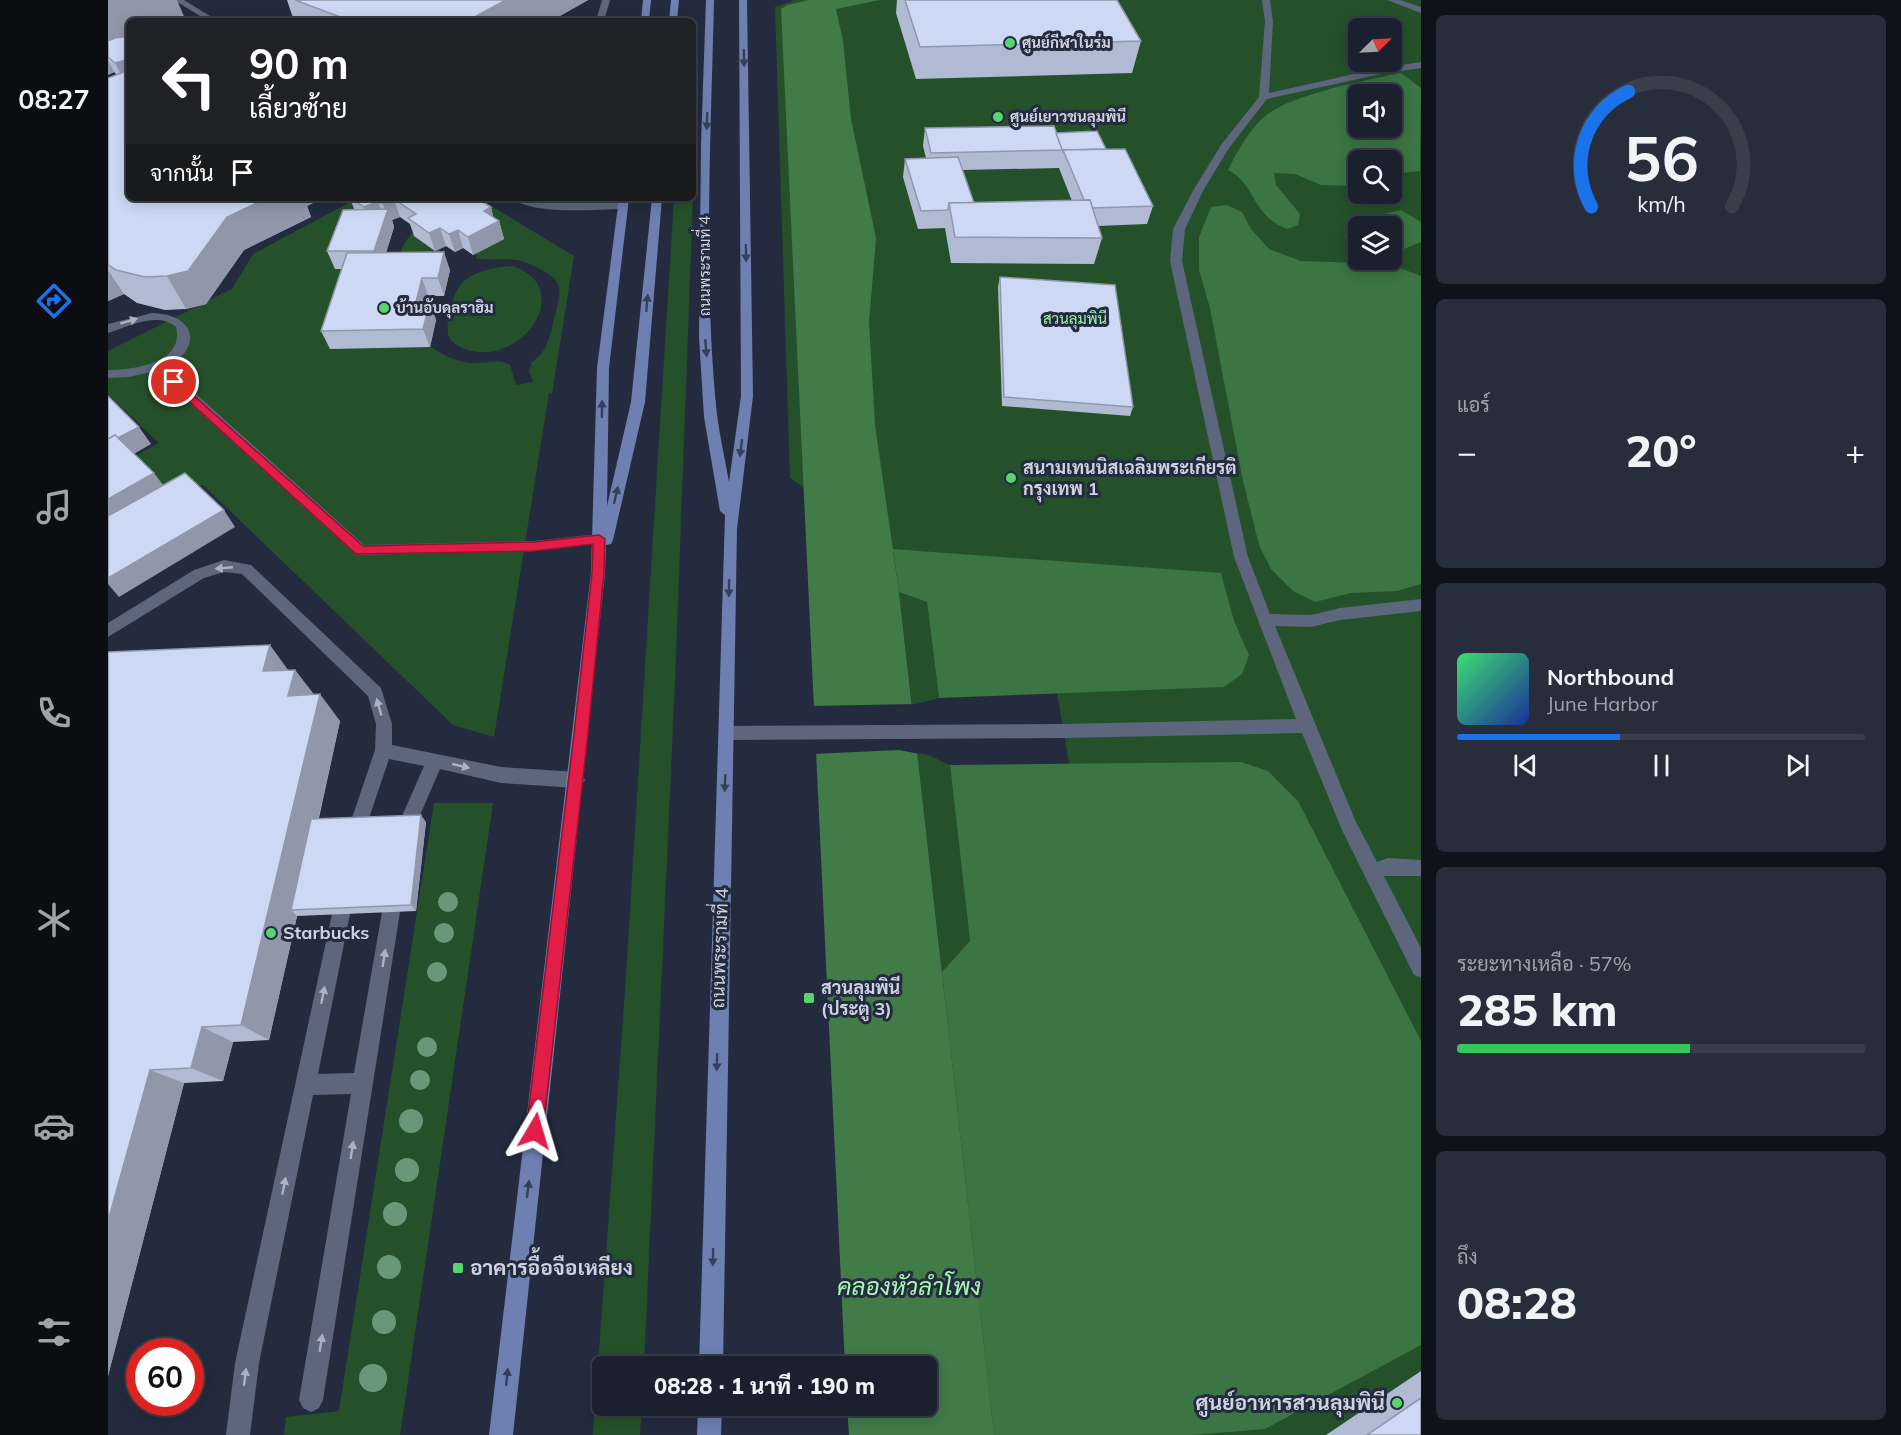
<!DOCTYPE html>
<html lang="th">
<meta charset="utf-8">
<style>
body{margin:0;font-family:Mulish,Sarabun,sans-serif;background:#282d3b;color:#f1f3f6;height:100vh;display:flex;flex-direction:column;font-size:22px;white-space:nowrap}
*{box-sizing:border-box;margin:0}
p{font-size:20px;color:#a0a3aa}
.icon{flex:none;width:33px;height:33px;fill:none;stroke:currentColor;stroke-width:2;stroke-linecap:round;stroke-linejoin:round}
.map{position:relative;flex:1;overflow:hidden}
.drawer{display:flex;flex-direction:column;gap:15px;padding:15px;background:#0f121a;width:480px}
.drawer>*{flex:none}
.banner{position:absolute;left:18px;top:18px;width:570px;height:183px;border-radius:9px;box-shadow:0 3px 15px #0003,0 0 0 2px #393e4b;background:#202124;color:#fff;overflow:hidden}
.needle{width:39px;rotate:66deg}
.buttons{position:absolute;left:1240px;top:18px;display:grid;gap:12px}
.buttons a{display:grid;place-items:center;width:54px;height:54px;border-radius:9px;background:#1b202f;box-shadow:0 3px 15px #0003,0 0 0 2px #393e4b;font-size:30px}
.speed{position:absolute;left:18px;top:1338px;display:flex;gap:12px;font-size:30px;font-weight:700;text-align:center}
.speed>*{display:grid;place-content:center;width:78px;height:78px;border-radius:50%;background:#1b202f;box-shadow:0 3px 15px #0003,0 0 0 2px #393e4b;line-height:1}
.speed .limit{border:9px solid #d22;background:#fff;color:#111}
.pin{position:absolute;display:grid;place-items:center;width:51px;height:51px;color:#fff;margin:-26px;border:3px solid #fff;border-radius:50%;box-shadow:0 2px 6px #0007}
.me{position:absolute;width:66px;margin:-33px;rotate:7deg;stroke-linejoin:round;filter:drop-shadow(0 0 4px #0008)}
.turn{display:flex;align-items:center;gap:21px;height:126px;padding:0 24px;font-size:27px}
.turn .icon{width:78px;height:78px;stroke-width:2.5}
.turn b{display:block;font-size:42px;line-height:51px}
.then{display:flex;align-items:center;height:57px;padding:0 24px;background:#0003;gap:12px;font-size:22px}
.big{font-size:45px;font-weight:800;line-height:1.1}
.drawer .tile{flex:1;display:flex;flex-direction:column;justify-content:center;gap:9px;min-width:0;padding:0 21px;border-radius:9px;background:#282d3b}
.drawer .dial{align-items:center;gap:0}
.dial svg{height:156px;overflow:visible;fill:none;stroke:#393e4b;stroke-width:7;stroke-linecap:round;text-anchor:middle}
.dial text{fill:#f1f3f6;stroke:none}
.song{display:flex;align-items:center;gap:18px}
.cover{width:72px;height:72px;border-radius:9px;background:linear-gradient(135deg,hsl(140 70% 55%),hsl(230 70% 35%))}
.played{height:6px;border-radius:3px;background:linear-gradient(90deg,#1a73e8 40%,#393e4b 40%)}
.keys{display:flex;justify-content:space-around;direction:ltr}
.heat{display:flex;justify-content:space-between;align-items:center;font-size:33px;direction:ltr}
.charge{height:9px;border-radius:4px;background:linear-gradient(90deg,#34c759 57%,#393e4b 0)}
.trip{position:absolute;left:484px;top:1356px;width:345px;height:60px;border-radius:9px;background:#1b202f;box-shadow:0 3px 15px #0003,0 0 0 2px #393e4b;font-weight:800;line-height:60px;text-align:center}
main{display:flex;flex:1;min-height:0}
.tabs{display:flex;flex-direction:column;width:108px;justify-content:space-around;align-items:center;background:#0b0d13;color:#a0a3aa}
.tabs .icon{width:42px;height:42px}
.tabs .selected{color:#1a73e8}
.tabs b{font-size:27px;color:#f1f3f6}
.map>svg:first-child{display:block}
.green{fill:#24512a;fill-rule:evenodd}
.forest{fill:#3b7543;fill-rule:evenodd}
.water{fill:#417b48}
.pier{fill:#242b3f}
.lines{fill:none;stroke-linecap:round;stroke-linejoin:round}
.service{fill:#5d667d;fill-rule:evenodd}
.pedestrian{fill:#5d667d;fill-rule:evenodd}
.primary{fill:#6d80b1;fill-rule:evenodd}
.tree{fill:#689879}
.wall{fill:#b0bad2;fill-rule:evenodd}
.shaded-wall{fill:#9097ab}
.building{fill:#cdd8f4;stroke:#9097ab;stroke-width:1.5}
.oneway{fill:#36405c}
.oneway2{fill:#acb2c3}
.route{fill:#e11d48;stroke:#92132f;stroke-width:1.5}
.poi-dot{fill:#59d56f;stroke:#242b3f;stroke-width:2}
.labels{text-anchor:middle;stroke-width:6;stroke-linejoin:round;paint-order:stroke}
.far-poi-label{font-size:15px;font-weight:bold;fill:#ced3e1;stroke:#242b3f;text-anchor:start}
.far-street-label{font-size:15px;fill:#ced3e1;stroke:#242b3f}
.far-park-label{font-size:15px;fill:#a0f2a8;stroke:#242b3f}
.poi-label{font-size:18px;font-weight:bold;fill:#ced3e1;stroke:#242b3f;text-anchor:start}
.street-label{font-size:18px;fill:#ced3e1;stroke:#242b3f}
.near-poi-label{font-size:21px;font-weight:bold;fill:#ced3e1;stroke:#242b3f;text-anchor:start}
.near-water-label{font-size:24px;font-style:italic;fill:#a7fab0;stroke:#242b3f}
</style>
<main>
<nav class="tabs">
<b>08:27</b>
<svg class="icon selected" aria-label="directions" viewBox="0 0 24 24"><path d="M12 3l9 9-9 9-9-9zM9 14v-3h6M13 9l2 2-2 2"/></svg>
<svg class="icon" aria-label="music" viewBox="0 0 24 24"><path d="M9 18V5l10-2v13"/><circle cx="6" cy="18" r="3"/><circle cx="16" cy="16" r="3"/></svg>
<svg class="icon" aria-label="phone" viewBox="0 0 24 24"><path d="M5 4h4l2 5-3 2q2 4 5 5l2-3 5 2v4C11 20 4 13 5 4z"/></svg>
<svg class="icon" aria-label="climate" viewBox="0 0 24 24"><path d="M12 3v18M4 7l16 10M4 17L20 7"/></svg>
<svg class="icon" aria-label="car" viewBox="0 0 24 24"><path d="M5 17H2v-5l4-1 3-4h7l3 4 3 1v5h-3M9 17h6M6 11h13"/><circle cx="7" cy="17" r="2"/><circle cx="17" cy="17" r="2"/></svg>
<svg class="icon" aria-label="filters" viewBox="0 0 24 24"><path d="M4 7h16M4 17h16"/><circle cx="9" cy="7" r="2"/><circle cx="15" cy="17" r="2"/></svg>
</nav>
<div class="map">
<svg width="1313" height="1435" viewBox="0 0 1313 1435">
<rect width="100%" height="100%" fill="#242b3f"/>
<g class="green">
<path d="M687 0H1313V1435H751L819 1406 834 972 809 753 820 755 842 765 862 940 971 822 943 657 682 478 667 7ZM1251 28H1284V62H1251ZM1251 94H1284V128H1251ZM1251 160H1284V194H1251ZM1251 226H1284V260H1251Z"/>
<path d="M250 198 242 325 320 344C329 353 351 363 364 363 378 364 390 358 402 365L408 385 425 382 421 371 424 362C438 353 441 340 445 323 447 313 453 297 451 287 449 279 442 275 436 271 407 254 400 261 369 259L368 256 378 229 334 198H370L466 256 444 394 441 393 386 737 345 725 95 485 0 538V471L51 443 0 394V351L124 289 145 254Z"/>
<path d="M566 198H585L567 681 536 1366H495V1406H534L532 1435H485L517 991Z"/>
<path d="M313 225 333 243 332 253 287 271C291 251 297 238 313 225Z"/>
<path d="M404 266C468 286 417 366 360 350 353 348 344 343 341 337 336 324 346 289 356 281 369 270 387 267 404 266Z"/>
<path d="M791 592 819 602 831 698 804 705Z"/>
<path d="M326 803H385L292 1435H176L178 1417 231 1411Z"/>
</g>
<g class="forest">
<path d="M1293 73 1313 88 1312 171 1284 174V160H1251V183L1244 186 1213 185 1187 174 1166 173 1168 185 1192 214 1190 225 1179 229C1144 216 1147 183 1120 170 1130 150 1142 127 1160 114 1186 94 1259 80 1293 73ZM1284 94V128H1251V94Z"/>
<path d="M1119 205 1134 212 1143 229 1161 249 1193 261 1281 264 1313 276V584L1289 591 1243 593 1207 602 1185 591 1163 569 1151 545 1135 481 1102 308 1091 270V237L1103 207Z"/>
<path d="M1293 210 1313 222V242L1284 254V226H1251V245L1237 236 1245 221Z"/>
<path d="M785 549 1113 573 1126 621 1141 655 1134 674 1116 687 831 698 819 602 791 592Z"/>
<path d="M1133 762 1160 771 1190 801 1313 1041V1345L1157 1429 1084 1435H886L834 972 862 941 842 765Z"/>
</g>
<path class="water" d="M701 0H772L728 9 735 41 743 119 768 238 761 322 767 425 791 592 886 1435H741L739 1406H819V1366H737L673 9 679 5Z"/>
<path class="pier" d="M807 704 812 754 791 750 705 754 703 706Z"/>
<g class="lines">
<g class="service">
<path d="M66 0H76L110 21H100Z"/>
<path d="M494 0H502L496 21H488Z"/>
<path d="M404 198 448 203H515L520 206 515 209C487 209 426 216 404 198Z"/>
<path d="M44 313C89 314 95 349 58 367L256 545 426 541 491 534 496 535 498 539 496 543 491 544 426 551 248 555 47 371 21 377 0 378V370C26 370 77 363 68 327 49 311 20 327 0 333V324Z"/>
<path d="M116 560 143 565 273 688 284 724V745L393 767 468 772 474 775 477 780 474 785 468 788 393 783 332 769 306 829 300 831 294 829 291 823 316 766 281 759 257 830 251 832 245 830 242 824 267 750 268 724 260 696 134 574 116 572 96 578 0 637V623L86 570Z"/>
<path d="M283 903 290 906 292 912 215 1400 211 1408 203 1412 195 1408 191 1400 243 1094 205 1095 151 1363 142 1435H118L127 1363 224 914 226 908 233 905 240 908 242 914 210 1074 246 1073 274 912 276 906Z"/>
</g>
<g class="pedestrian">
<path d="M1154 0H1162L1165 21 1161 93 1273 68 1313 62V68L1273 74 1159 99 1121 148 1096 189 1077 229 1074 261 1140 557 1162 614 1203 615 1232 608 1313 599V611L1232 620 1203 627 1167 626 1247 820 1269 862 1280 858 1313 860V876H1276L1313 948V978L1306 975 1234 830 1194 733 955 738 619 740 613 738 611 733 613 728 619 726 955 724 1188 719 1126 557 1062 261 1065 229 1086 189 1113 145 1151 97 1157 21Z"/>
<path d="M1279 0H1292L1313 7V13Z"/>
</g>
<g class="primary">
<path d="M535 0H543L541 21H533Z"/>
<path d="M563 0H571L569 21H561Z"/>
<path d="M598 0H606C603 136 595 280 609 415 612 437 617 460 621 482L633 396 631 0H639L645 396 629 529 615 1366H591L617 515 612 511 596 417 591 337 593 143Z"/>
<path d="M511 198H521L501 368 499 506 523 402 544 198H554L537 402 505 540 503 544 498 545 497 573 405 1435H381L483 573 489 368Z"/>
<path d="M590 1406H614L613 1435H589Z"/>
</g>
</g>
<g class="tree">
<circle cx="340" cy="902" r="10"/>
<circle cx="336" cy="933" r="10"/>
<circle cx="329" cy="972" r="10"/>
<circle cx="319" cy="1047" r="10"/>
<circle cx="312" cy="1080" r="10"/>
<circle cx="303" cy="1121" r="12"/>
<circle cx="299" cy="1170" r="12"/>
<circle cx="287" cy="1214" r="12"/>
<circle cx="281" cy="1267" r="12"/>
<circle cx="276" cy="1322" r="12"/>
<circle cx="265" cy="1378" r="14"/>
</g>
<g class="wall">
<path d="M0 0 89 21H21V198H205L207 202 199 206 203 217 136 250 98 304 78 309 57 310 29 303 16 294 0 301V78L9 75 6 72 0 75Z"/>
<path d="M179 0H480L443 21H186Z"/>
<path d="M789 0H1009L1033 41 1024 73 808 79 788 13Z"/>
<path d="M817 128 948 133 998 149 1045 206 1039 224 990 226 994 238 986 264 843 263 837 228 810 229 795 177 797 159 818 158 815 146ZM953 161 951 168 964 201 866 203 854 170 951 168Z"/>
<path d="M242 198H369L383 207 385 218 391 221 396 239 365 255 355 248 347 252 338 246 327 251 306 236 302 224 292 217 284 220 286 227 278 253 342 270 336 296H320L319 302H322L328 320 322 347 222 349 213 331 234 269H227L219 251 246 209Z"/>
<path d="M892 277 1025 407 1022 416 894 406 890 287Z"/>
<path d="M0 652 180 670H187L206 695 232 721 211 818 318 822 308 911 189 916 161 1040 125 1042 115 1081 76 1083 0 1376Z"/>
<path d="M1313 1371V1435H1218Z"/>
</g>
<g class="shaded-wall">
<path d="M0 0H69L78 21H21V50L0 43Z"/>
<path d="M398 0H480L443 21H359Z"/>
<path d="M21 59V79L16 81 7 63Z"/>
<path d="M0 60 6 72 0 75Z"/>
<path d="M159 198H205L207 202 199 206 203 217 136 250 98 304 78 309 59 276 119 217Z"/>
<path d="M286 199 292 217 284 220 286 227 273 269 266 251 278 214 275 204Z"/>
<path d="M270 201 276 219 262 225 256 207Z"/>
<path d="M383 207 387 224 391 221 396 239 365 255 360 237 376 211Z"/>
<path d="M332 228 338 246 327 251 321 233Z"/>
<path d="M350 230 355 248 347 252 341 234Z"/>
<path d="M336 252 342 270 336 296 330 278Z"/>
<path d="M0 270 16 294 0 301Z"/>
<path d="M314 278 320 296 314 320 308 302Z"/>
<path d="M322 302 328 320 322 347 315 329Z"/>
<path d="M31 427 43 444 0 469V444Z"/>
<path d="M46 473 65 498 0 535V499Z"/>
<path d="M116 510 127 527 11 597 0 584V578Z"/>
<path d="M162 645 183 674 155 671Z"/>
<path d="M187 670 208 697 180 696Z"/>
<path d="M212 694 232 721 190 910H183L189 916 161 1040 133 1025Z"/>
<path d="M313 815 318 822 308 911 303 905Z"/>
<path d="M94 1027 125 1042 115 1081 83 1068Z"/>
<path d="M42 1070 76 1083 0 1376V1221Z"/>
</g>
<g class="building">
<path d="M187 0H398L359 21H243Z"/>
<path d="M797 0H1009L1033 41 812 47Z"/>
<path d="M81 17 89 21H70Z"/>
<path d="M21 36V59L7 63 0 57V41L7 38Z"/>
<path d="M21 70V198H159L119 217 80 271 59 276 37 277 8 270 0 265V78Z"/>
<path d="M946 126 955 150 823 153 817 128Z"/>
<path d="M989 131 998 149 955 150 956 152H955L948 133Z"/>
<path d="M1017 149 1045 206 984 208 982 200H976L955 150Z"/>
<path d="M850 157 866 203H841L840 210 813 211 797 159Z"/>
<path d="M243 198H369L383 207 376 211 391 221 360 237 350 230 341 234 332 228 321 233 300 218 308 214 286 199 275 204 270 201 256 207Z"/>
<path d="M982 200 994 238 847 237 841 203Z"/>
<path d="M280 209 266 251H219L235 210Z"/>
<path d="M336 252 330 278H314L308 302H322L315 329 213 331 239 253Z"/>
<path d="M892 277 1007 285 1025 407 896 397Z"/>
<path d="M0 396 31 427 10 438 7 435 0 439Z"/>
<path d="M7 435 46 473 0 499V439Z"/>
<path d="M77 473 116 510 0 578V516Z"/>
<path d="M162 645 155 671 187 670 180 696 212 694 133 1025 94 1027 83 1068 42 1070 0 1221V652Z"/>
<path d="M313 815 303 905 183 910 203 819Z"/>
<path d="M1313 1398V1435H1259Z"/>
</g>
<defs><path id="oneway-solid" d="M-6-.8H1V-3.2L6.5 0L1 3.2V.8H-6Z" transform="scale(1.5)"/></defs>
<g class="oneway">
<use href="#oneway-solid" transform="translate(636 58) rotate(89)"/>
<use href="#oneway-solid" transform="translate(599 121) rotate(92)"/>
<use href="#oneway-solid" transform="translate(638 253) rotate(89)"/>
<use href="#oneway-solid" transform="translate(539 303) rotate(-85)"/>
<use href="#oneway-solid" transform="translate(598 348) rotate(85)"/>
<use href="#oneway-solid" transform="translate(494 409) rotate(-89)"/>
<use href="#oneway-solid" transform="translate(633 448) rotate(97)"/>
<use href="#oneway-solid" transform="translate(508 495) rotate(-77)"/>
<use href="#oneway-solid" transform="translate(621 588) rotate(91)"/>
<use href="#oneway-solid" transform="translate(617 783) rotate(92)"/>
<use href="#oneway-solid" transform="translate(609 1062) rotate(91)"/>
<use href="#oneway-solid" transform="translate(420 1189) rotate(-83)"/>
<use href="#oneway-solid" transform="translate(605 1257) rotate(91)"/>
<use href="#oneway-solid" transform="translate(399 1377) rotate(-84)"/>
</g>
<g class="oneway2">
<use href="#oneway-solid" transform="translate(21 321) rotate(-16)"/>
<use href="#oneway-solid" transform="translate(116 568) rotate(175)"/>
<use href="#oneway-solid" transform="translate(271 707) rotate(-106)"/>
<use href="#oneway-solid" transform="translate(353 766) rotate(13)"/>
<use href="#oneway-solid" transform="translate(276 958) rotate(-81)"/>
<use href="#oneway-solid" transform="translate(215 995) rotate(-78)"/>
<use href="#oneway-solid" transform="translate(244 1150) rotate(-81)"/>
<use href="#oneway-solid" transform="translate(176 1186) rotate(-79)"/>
<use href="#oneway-solid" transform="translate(213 1343) rotate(-81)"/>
<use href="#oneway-solid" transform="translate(137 1377) rotate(-83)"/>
</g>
<path class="route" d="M66 378 255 546 426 542 491 535 497 539 496 573 480 734 435 1131 433 1137 427 1139 421 1137 418 1131 466 734 484 573 485 544 426 551 248 554 62 384V379Z"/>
<g class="poi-dot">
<circle cx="902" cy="43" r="6"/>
<circle cx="890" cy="117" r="6"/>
<circle cx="276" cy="308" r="6"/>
<circle cx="903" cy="478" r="6"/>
<circle cx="163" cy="933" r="6"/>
<rect x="695" y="992" width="12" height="12" rx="3"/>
<rect x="344" y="1262" width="12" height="12" rx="3"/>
<circle cx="1289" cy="1403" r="6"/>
</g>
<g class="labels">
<g class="far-poi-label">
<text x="914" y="48">ศูนย์กีฬาในร่ม</text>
<text x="902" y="122">ศูนย์เยาวชนลุมพินี</text>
<text x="288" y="313">บ้านอับดุลราฮิม</text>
</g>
<g class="far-street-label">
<text transform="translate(597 266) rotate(-90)" y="5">ถนนพระรามที่ 4</text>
</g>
<g class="far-park-label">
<text x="967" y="324">สวนลุมพินี</text>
</g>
<g class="poi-label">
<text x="915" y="474">สนามเทนนิสเฉลิมพระเกียรติ<tspan x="915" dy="21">กรุงเทพ 1</tspan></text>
<text x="175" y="939">Starbucks</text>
<text x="713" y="994">สวนลุมพินี<tspan x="713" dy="21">(ประตู 3)</tspan></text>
</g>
<g class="street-label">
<text transform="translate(612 948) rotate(-88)" y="6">ถนนพระรามที่ 4</text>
</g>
<g class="near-poi-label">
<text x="362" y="1275">อาคารอื้อจือเหลียง</text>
<text x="1277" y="1410" text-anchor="end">ศูนย์อาหารสวนลุมพินี</text>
</g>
<g class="near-water-label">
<text x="801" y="1295">คลองหัวลำโพง</text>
</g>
</g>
</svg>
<div class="buttons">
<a><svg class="needle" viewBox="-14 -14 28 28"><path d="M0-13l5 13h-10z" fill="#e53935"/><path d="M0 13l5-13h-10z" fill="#a0a3aa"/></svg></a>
<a><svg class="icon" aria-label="sound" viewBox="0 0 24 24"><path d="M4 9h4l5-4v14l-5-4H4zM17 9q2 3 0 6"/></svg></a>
<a><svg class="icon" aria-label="search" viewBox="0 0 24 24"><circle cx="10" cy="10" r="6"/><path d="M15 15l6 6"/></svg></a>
<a><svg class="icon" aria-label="layers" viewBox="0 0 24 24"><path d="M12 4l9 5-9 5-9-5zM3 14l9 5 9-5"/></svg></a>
</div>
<div class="speed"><div class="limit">60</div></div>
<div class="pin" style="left:66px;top:382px;background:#d93025"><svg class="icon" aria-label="arrive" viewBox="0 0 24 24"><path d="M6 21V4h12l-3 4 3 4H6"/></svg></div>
<svg class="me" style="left:427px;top:1131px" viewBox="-20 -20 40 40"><path d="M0-17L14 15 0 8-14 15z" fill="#e11d48" stroke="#fff" stroke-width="4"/></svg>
<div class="trip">08:28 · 1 นาที · 190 m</div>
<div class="banner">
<div class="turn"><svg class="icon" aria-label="left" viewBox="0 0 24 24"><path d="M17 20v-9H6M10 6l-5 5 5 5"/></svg><div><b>90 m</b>เลี้ยวซ้าย</div></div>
<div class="then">จากนั้น<svg class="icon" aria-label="arrive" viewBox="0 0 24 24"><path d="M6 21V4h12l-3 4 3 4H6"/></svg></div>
</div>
</div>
<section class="drawer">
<div class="tile dial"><svg viewBox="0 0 100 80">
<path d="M14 69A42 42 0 1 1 86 69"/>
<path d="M14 69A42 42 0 0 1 33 10" stroke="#1a73e8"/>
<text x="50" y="56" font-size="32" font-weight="700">56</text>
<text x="50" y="72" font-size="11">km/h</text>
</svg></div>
<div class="tile"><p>แอร์</p>
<div class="heat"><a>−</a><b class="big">20°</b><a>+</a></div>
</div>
<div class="tile">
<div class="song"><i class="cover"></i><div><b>Northbound</b><p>June Harbor</p></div></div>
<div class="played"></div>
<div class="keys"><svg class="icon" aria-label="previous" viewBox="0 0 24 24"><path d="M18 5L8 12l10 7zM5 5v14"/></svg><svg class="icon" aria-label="pause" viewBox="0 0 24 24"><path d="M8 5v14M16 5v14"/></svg><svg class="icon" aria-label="next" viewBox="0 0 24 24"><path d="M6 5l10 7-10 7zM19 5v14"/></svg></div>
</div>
<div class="tile"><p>ระยะทางเหลือ · 57%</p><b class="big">285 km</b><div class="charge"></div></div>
<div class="tile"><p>ถึง</p><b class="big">08:28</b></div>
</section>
</main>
